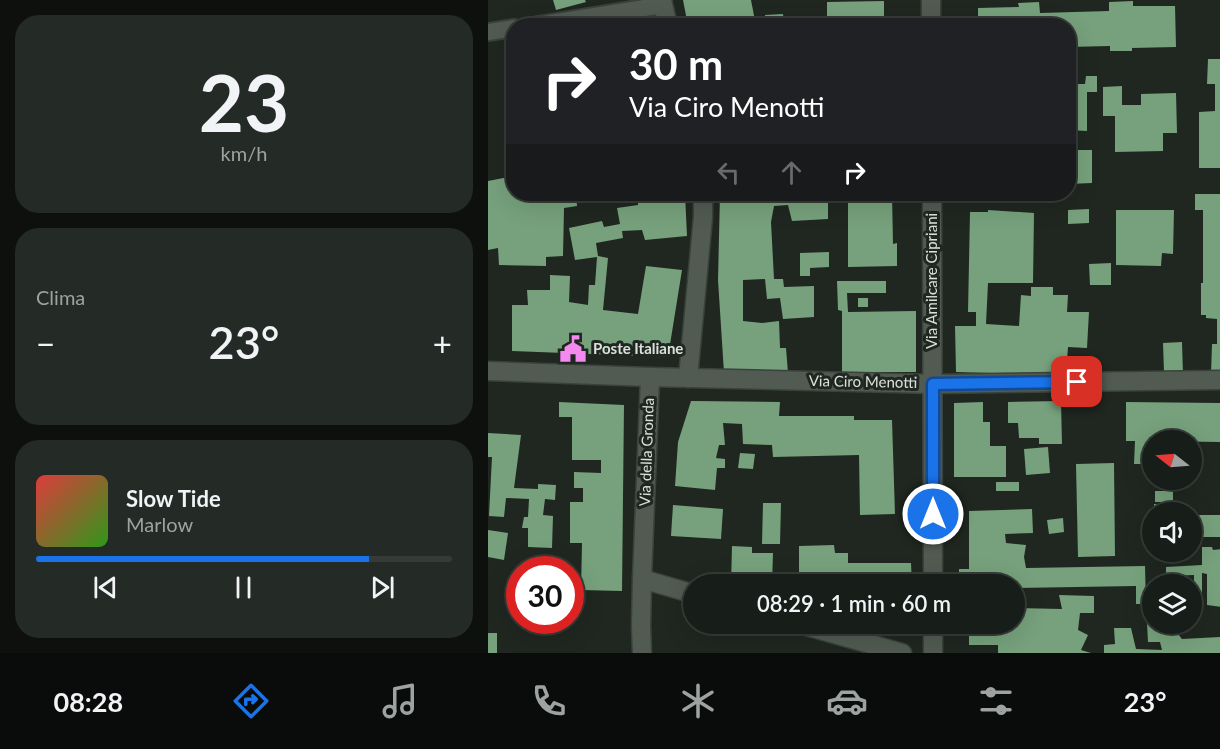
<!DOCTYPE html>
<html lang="it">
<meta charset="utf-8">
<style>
body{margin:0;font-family:Lato,sans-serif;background:#242a25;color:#f1f3f6;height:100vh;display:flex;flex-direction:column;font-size:22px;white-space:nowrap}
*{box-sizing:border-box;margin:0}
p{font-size:20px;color:#9ea2a2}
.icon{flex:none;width:33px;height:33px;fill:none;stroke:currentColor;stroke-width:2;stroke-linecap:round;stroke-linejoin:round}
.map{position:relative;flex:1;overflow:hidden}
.details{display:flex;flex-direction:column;gap:15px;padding:15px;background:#0d100d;width:488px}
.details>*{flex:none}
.guide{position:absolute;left:18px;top:18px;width:570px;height:183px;border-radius:24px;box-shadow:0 6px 24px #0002,0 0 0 2px #363b37;background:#202124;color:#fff;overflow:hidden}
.needle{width:39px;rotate:287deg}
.buttons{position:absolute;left:654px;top:430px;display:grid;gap:12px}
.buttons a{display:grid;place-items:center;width:60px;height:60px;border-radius:50%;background:#171d18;box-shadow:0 6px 24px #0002,0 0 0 2px #363b37;font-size:30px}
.speed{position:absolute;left:18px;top:556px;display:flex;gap:12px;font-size:30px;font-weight:700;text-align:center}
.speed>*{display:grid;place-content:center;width:78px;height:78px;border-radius:50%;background:#171d18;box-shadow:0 6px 24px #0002,0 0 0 2px #363b37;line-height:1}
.speed .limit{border:9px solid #d22;background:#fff;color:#111}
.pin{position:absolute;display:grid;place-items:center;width:51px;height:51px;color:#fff;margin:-26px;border-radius:12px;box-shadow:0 3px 9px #0006}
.me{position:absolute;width:66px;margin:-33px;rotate:0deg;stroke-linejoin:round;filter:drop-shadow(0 0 4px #0008)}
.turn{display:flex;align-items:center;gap:21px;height:126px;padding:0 24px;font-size:27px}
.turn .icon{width:78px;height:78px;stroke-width:2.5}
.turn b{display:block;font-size:42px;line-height:51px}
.lanes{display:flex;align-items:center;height:57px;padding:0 24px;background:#0003;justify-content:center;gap:30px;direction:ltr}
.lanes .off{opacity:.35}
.big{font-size:45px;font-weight:600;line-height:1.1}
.details .card{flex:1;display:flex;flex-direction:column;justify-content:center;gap:9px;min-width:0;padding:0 21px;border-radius:24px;background:#242a25}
.details .dial{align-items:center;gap:0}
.dial b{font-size:78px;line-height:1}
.song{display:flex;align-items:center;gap:18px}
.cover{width:72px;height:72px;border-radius:9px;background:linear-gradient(135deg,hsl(0 70% 55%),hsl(110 70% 35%))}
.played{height:6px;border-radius:3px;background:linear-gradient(90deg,#1a73e8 80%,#363b37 80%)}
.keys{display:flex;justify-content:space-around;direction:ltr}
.heat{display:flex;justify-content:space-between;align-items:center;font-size:33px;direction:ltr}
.trip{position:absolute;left:195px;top:574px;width:342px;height:60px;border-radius:30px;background:#171d18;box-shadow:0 6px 24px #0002,0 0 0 2px #363b37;font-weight:600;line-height:60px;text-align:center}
.menu{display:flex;height:96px;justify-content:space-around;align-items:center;background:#090c0a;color:#9ea2a2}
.menu .icon{width:42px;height:42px}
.menu .on{color:#1a73e8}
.menu b{font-size:27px;color:#f1f3f6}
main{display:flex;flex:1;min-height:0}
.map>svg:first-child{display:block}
.building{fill:#76a17c}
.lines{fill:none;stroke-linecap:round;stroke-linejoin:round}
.service-casing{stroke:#3a423b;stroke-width:20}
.minor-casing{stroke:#3a423b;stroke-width:21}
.service{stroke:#515b52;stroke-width:16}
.minor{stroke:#515b52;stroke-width:18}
.route-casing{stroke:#114b97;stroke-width:15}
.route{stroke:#1a73e8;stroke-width:10}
.labels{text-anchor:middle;stroke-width:6;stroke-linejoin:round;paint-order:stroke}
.street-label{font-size:15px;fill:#dae0db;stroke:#1f2720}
.poi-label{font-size:15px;font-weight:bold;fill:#dae0db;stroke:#1f2720;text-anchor:start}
</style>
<main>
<section class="details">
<div class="card dial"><b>23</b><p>km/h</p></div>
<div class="card"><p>Clima</p>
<div class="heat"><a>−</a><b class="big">23°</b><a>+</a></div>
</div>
<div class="card">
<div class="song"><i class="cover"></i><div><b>Slow Tide</b><p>Marlow</p></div></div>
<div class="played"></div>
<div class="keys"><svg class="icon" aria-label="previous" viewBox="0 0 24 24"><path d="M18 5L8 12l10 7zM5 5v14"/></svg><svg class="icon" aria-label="pause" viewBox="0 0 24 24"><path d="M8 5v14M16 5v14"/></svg><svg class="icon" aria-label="next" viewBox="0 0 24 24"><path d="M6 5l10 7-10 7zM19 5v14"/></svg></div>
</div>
</section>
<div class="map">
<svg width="733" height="653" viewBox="0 0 733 653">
<rect width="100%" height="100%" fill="#1f2720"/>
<g class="building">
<path d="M65 0H97L98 2 68 10Z"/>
<path d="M195 0H263L268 26H200Z"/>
<path d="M396 1V21H402V26H339V2Z"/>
<path d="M645 1V6H687L688 47 644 48V51H622V46L580 47V26H490V8L531 7 530 3 551 2 552 13 621 11V2Z"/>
<path d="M295 14 296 23 319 22 320 26H278L277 15Z"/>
<path d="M159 19 161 26H137V25Z"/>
<path d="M720 59H733V168H711V112L727 111V84H719Z"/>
<path d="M598 76H609V92H599V131L580 130V84H597Z"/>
<path d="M634 86V105H653V94L688 93 689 133H675V151L627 152V116H615V87Z"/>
<path d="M580 140H588L589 150H604V183L580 184Z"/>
<path d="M26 176V194H88L89 206 76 208 75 256 58 257V266L11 265 10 248 0 250V181Z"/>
<path d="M150 194H197L199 236 157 240 154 230 134 231 135 238 108 243 110 256 120 258 115 310 150 314 158 266 194 270 180 357 24 351V305H40L39 290H62V275L82 276 81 302 100 305 101 285H107L109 257 87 260 81 228 114 221 116 227 132 224 129 208 150 205Z"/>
<path d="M232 194H343L345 203H340V219L304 221 300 205 286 206 283 222 286 279H295L296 287 326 286V317L295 319 292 298 279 299 277 279 255 280V321L274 323 291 321 292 348H298L300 373H236L230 280Z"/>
<path d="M360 194H404L405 244 409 243V266L360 267Z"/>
<path d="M707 194H733V374H723L724 344H729V319L718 318V315H713V283H715V210H707Z"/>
<path d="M601 209V223L580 224V210Z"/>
<path d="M500 210 546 213 545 283H500L498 324 531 326 533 295 543 296V287H565V295H580L579 312H601L599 348 580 347 578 375 468 372 467 326H488V312H480L482 212H500Z"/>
<path d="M628 210H686L685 254 674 253 673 266 628 265Z"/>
<path d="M341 252V267L322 268V276H312V253Z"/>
<path d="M623 263V285H602L601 264Z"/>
<path d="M349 281H398V293H359L360 312 428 311V372H354V311L350 310Z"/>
<rect x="370" y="298" width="10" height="9"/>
<path d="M694 342 695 375 676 372 675 343Z"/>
<path d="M203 401 292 402 291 416H366V420H404L407 514 372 515 371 455 285 457 284 445 255 444 254 424 235 423 237 445H231L228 458 237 459V468H229L227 490 187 486 190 442Z"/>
<path d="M573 401 574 444H551V438H531L530 423H520V402Z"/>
<path d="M71 402 136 405 134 591 93 590 94 543H82V502H95V488H86V472L113 473V460H84V417H71Z"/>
<path d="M495 402V422H502V446H518V477H466V403Z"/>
<path d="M638 402 733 403V442L664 441V464H646L647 441H638Z"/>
<path d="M0 433 33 435 26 488 50 489V484L68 485 67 500 57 499 55 515 65 516 64 548 40 547V528H34L36 517H40L41 499 18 498 16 517 1 516 4 457H0Z"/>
<path d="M560 447 562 473 538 475 536 449Z"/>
<path d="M252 453 267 454 265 469 250 468Z"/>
<path d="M626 463 627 556 590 557 588 464Z"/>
<rect x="508" y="482" width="23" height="9"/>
<rect x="667" y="491" width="18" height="11"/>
<path d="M275 503H293L292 544H274Z"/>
<rect x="666" y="504" width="22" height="9"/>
<path d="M185 505 235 509 233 539 183 536Z"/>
<path d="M544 509 545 533 517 534 518 543 538 545 536 557 538 568 657 566 658 604H648V586L526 588V585H471V569H481V511Z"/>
<rect x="707" y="515" width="26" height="22"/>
<path d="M575 518 576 532 561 534 559 520Z"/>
<path d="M0 530 20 533 16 560 0 557Z"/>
<path d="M346 545 347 553H360V563H423L424 585H311V546Z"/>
<path d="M244 546 264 547V553H285L284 585H243Z"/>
<path d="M714 547H724L725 550 733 549V607L719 605V574L714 573V607H706V575L678 576V567L714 565Z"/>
<path d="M571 595 606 596V613H592L590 630 600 635 593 650 603 653H510V645H481V624H526V608L574 609Z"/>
<path d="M658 604 664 605V624H682L694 639 733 637V653H616V645L627 644 626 628H643L648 649 674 650 672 642H660Z"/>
<rect x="0" y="633" width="9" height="20"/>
</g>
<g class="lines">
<defs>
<g id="service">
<path d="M44 26 175 5"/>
<path d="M0 32 26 28"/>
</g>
<g id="minor">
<path d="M174 0 180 26"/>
<path d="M443 0V26"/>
<path d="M444 194 445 585"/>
<path d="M0 371 162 377 154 579 153 626 154 653"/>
<path d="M162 377 445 384 733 380"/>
<path d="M200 378 215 217V194"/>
<path d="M154 579 206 594"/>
<path d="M311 624 414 653"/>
<path d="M445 624V653"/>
</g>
</defs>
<use href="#service" class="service-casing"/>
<use href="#minor" class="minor-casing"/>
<use href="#service" class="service"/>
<use href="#minor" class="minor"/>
</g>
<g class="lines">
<defs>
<path id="route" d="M445 514V384L589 382"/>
</defs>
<use href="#route" class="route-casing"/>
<use href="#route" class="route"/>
</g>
<defs>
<symbol id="civic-bare" viewBox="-9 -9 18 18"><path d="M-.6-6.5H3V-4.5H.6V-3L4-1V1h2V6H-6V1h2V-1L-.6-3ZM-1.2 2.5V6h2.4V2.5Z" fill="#f489f0" stroke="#1f2720" stroke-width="2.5" paint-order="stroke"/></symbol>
</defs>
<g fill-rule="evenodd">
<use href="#civic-bare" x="66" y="330" width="38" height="38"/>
</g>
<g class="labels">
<g class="street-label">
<text transform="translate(444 281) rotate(-90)" y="5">Via Amilcare Cipriani</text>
<text transform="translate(375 382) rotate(1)" y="5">Via Ciro Menotti</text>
<text transform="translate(159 452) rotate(-88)" y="5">Via della Gronda</text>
</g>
<g class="poi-label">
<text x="105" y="354">Poste Italiane</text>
</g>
</g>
</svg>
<div class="buttons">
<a><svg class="needle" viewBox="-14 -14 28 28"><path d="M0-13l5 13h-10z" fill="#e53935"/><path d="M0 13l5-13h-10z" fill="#9ea2a2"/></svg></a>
<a><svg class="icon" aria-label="sound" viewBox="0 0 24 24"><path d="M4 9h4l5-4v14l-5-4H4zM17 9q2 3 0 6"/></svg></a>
<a><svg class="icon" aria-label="layers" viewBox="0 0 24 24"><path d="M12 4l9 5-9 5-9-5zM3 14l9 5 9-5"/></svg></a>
</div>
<div class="speed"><div class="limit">30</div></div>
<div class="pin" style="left:589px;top:382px;background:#d93025"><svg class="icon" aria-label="arrive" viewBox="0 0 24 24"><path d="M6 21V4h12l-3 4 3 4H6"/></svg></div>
<svg class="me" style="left:445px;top:514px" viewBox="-20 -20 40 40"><circle r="17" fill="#1a73e8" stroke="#fff" stroke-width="3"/><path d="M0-11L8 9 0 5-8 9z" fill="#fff"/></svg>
<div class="trip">08:29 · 1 min · 60 m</div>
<div class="guide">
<div class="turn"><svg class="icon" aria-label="right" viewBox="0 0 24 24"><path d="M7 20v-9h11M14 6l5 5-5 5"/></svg><div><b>30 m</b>Via Ciro Menotti</div></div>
<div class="lanes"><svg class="icon off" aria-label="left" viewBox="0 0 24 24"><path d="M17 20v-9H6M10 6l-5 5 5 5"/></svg><svg class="icon off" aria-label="ahead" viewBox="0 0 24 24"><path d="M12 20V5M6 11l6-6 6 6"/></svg><svg class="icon" aria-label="right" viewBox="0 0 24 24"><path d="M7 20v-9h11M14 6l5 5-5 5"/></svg></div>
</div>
</div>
</main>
<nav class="menu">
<b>08:28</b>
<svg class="icon on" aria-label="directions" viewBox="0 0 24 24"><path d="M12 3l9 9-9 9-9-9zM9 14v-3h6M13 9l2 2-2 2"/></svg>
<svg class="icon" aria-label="music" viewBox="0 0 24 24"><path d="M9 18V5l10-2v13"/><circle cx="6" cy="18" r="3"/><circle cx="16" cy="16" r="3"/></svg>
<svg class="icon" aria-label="phone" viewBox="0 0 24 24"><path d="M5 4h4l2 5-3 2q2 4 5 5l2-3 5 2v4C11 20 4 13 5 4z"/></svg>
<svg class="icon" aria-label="climate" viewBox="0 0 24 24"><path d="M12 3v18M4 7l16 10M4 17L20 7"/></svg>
<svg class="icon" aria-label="car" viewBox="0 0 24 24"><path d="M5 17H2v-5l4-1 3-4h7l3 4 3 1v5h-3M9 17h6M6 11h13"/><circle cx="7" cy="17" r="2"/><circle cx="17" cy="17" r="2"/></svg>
<svg class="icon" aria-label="filters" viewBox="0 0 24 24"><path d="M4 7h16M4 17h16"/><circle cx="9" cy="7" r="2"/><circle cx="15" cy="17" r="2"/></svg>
<b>23°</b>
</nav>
